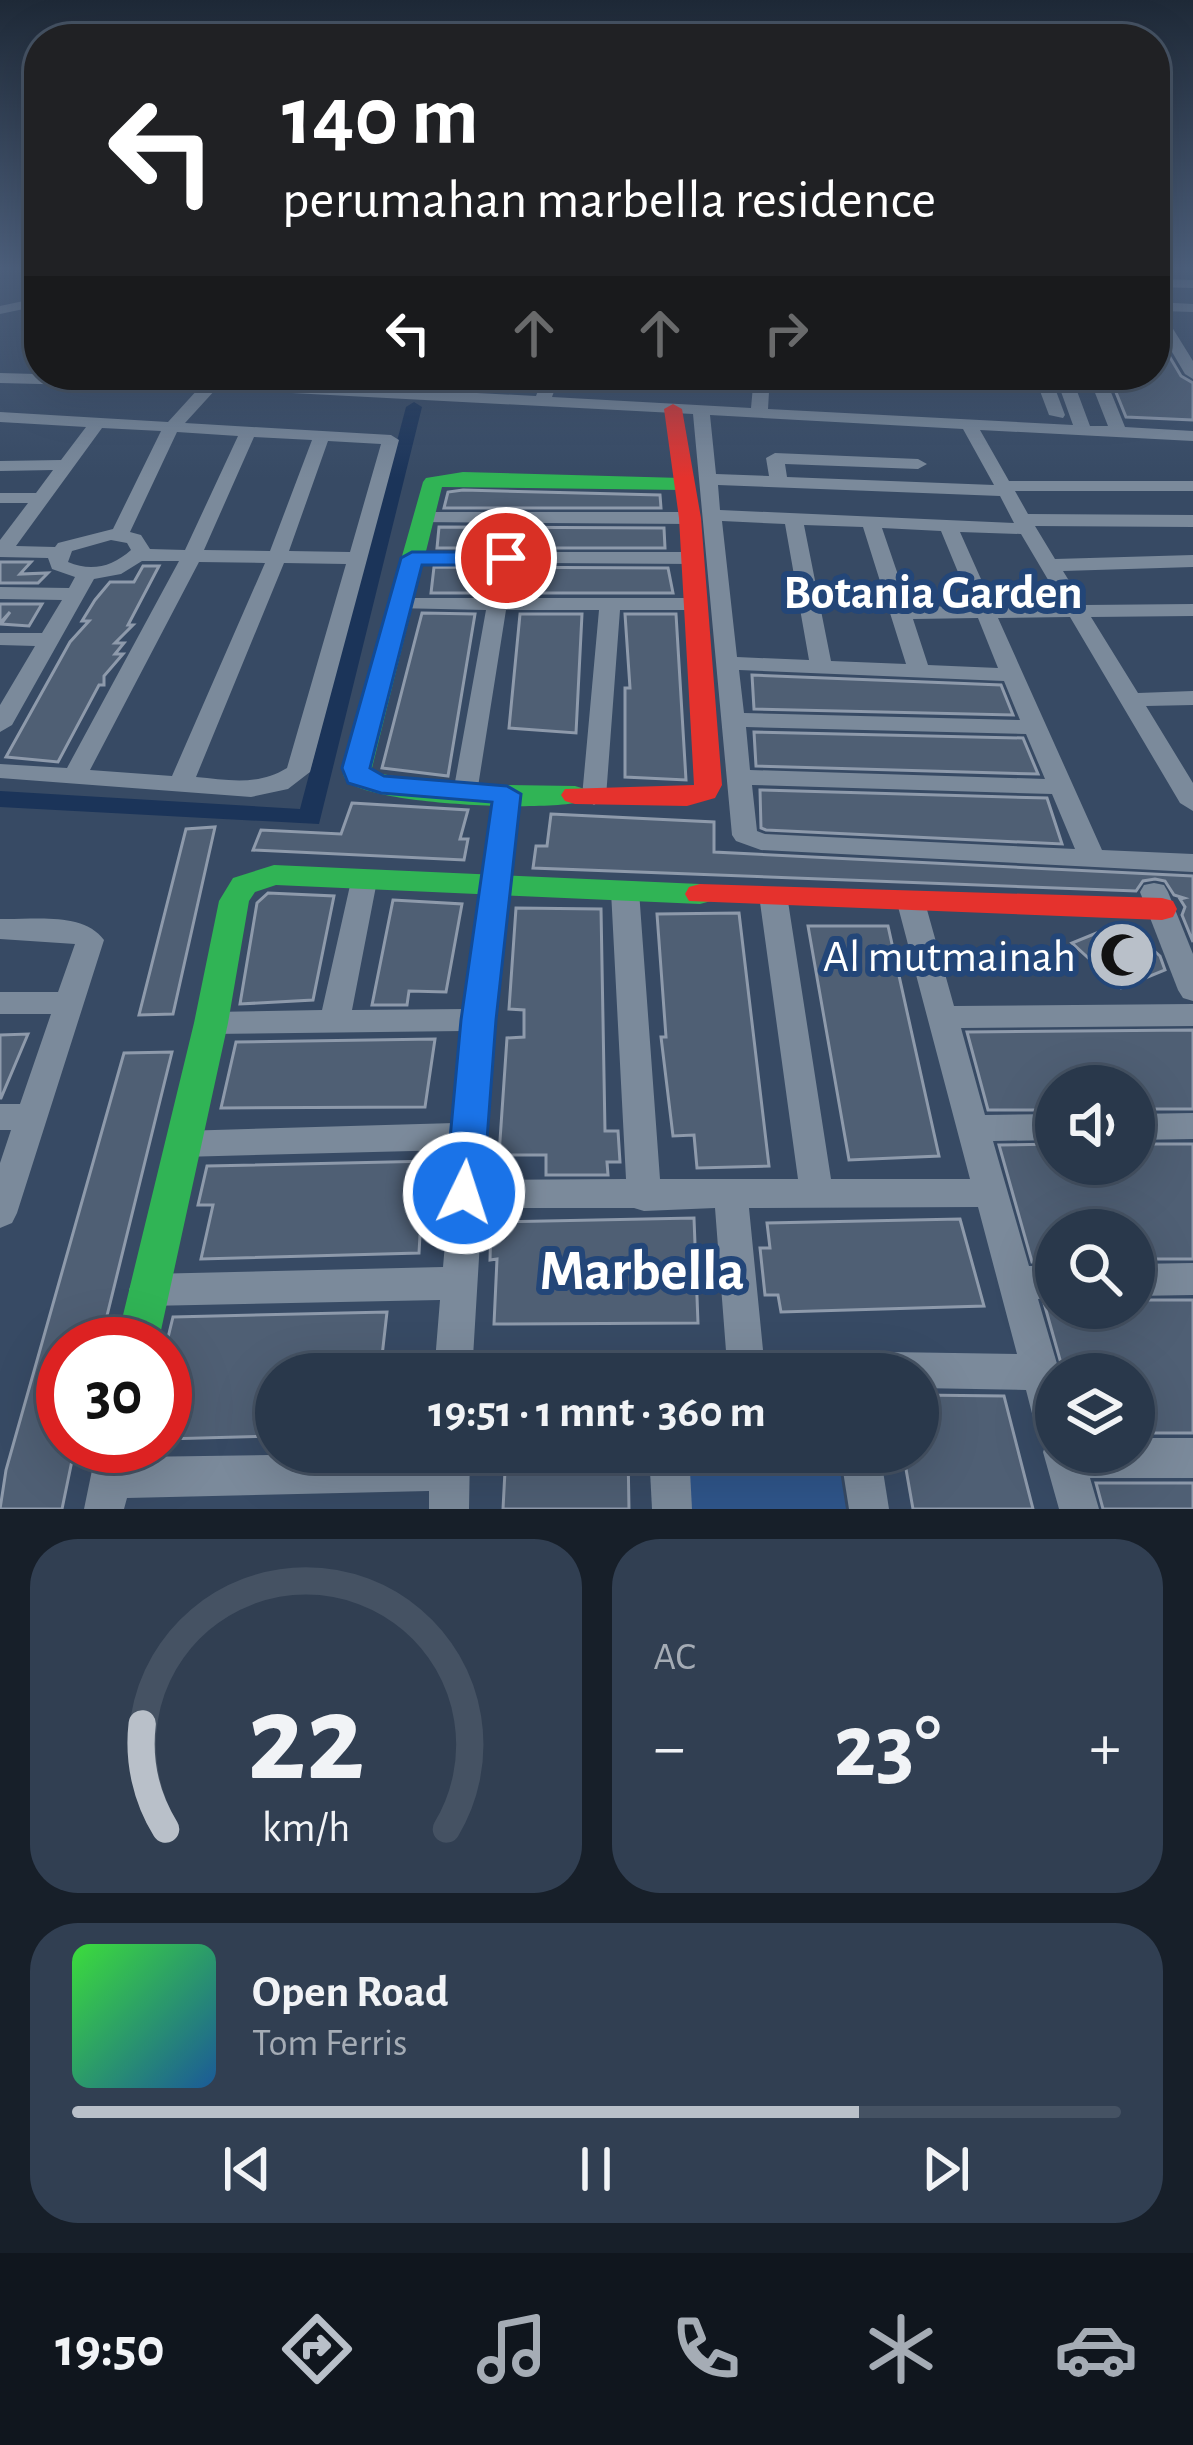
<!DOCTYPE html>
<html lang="id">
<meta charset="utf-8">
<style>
body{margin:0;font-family:"Alegreya Sans",sans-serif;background:#313f52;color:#f1f3f6;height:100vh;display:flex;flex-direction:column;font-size:45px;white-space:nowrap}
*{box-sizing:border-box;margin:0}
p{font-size:39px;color:#a5acb5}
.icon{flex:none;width:66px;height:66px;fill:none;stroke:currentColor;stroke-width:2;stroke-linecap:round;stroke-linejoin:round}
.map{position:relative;height:1509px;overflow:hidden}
.details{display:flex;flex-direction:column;gap:30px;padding:30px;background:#171f29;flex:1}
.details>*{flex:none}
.hud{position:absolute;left:24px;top:24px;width:1146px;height:366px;border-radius:48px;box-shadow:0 12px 48px #0002,0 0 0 3px #455263;background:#202124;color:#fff;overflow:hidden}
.buttons{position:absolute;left:1035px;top:1065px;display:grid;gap:24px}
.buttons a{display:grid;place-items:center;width:120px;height:120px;border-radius:50%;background:#29384b;box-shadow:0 12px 48px #0002,0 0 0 3px #455263;font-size:60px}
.speed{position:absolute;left:36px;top:1317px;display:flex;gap:24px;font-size:60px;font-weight:700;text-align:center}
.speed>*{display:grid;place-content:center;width:156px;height:156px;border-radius:50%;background:#29384b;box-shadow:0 12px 48px #0002,0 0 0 3px #455263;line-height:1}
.speed .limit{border:18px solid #d22;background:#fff;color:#111}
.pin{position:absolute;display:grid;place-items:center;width:102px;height:102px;color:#fff;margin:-51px;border:6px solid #fff;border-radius:50%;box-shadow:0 3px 12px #0007}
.me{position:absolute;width:132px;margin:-66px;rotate:4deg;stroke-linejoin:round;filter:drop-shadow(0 0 9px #0008)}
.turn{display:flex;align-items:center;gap:42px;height:252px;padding:0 60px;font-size:54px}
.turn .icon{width:156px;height:156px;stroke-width:2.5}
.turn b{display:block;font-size:84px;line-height:102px}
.lanes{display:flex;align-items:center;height:114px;padding:0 60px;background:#0003;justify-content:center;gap:60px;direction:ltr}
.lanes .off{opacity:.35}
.big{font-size:90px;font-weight:700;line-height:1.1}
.details .widget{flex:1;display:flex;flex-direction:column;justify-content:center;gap:18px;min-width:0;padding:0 42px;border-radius:48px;background:#313f52}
.details .dial{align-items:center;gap:0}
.dial svg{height:312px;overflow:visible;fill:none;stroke:#455263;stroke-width:7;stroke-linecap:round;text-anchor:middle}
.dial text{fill:#f1f3f6;stroke:none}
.song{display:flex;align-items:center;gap:36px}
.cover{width:144px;height:144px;border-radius:18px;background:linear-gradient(135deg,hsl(120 70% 55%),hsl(210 70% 35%))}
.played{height:12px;border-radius:6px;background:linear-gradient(90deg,#b9c0c9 75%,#455263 75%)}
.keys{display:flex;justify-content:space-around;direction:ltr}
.heat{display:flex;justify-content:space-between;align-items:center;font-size:66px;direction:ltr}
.details .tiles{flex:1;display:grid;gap:30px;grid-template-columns:1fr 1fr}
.widget:last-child{grid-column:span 2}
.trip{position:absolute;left:255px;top:1353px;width:684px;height:120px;border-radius:60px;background:#29384b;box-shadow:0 12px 48px #0002,0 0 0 3px #455263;font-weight:700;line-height:120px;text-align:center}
.dock{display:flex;height:192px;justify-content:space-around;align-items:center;background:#10161e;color:#a5acb5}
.dock .icon{width:84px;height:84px}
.dock .active{color:#b9c0c9}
.dock b{font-size:54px;color:#f1f3f6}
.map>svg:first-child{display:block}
.green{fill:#2f558a}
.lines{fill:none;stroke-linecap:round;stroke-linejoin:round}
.canal{fill:#1b3459;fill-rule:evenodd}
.building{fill:#4f5f74;stroke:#8e9aab;stroke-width:3}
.street{fill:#7b8a9b;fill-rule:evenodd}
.fast{fill:#30b455;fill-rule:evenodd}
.jam{fill:#e5322d;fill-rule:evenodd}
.route{fill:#1a73e8;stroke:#114b97;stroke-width:3}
.labels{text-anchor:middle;stroke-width:12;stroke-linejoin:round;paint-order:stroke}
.poi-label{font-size:45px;fill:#fff;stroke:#234678;text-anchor:end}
.neighbourhood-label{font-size:48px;font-weight:bold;fill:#fff;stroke:#234678}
.near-neighbourhood-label{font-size:57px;font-weight:bold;fill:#fff;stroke:#234678}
</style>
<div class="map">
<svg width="1193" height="1509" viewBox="0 0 1193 1509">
<rect width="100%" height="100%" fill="#374a64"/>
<path class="green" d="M682 1452H837L846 1509H685Z"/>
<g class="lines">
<path class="canal" d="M414 402 422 407 319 824 0 807V791L300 809 406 407Z"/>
</g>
<g class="building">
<path d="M1155 332 1181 376 1193 383V420L1126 417 1109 375H1155Z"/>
<path d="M463 490 660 495 661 508H444L448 492Z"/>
<path d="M439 527 664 528 665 548H437Z"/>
<path d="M0 562H31L20 574 48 573 38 583H0Z"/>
<path d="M143 566H159L128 625H133L115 643H124L115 654H123L104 676V685H99L58 762 6 757 70 642 89 621H82L95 600 110 582H134Z"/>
<path d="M434 567 668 568 673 593H431Z"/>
<path d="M0 604H42L29 626 1 624 10 612 0 623Z"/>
<path d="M422 613 475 614 448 776 382 768Z"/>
<path d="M520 614H582L576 733 509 728Z"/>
<path d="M625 614H676L686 780 625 777V688H630Z"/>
<path d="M752 675 1001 685 1013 715 754 709Z"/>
<path d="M754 732 1023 738 1038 774 756 766Z"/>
<path d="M760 790 1047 798 1062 844 766 830 761 828Z"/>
<path d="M352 803 468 810 460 839H468L464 860 253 850 261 830 341 834Z"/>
<path d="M551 814 714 822V852L1193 876V942L1182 915 1185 907 1180 899 1184 898 1174 895 1165 881 1155 879 1143 881 1136 891 533 868 536 846H547Z"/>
<path d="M215 827 173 1014 139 1015 186 829Z"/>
<path d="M268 893 334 896 313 1000 240 1004 257 903Z"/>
<path d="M393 900 462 904 446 992 409 991 407 1005H372Z"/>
<path d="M516 908 601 909 605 1131H618L620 1162H607L608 1175H546V1155H499L507 1038 524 1037V1010L509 1009Z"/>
<path d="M739 913 769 1166 697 1168 694 1135 673 1136 661 1037H666L657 914Z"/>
<path d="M1116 925H1125L1160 956 1165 970 1121 988 1072 943Z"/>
<path d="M808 926H888L939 1156 849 1160Z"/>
<path d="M1193 1030V1109H1134V1086H1056V1110H988L967 1032Z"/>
<path d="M28 1034 1 1098H0V1035Z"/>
<path d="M435 1039 425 1107 221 1108 236 1042Z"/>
<path d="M172 1052 100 1344H63V1446H75L62 1509H0L6 1470 124 1053Z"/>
<path d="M1056 1144V1164H1134V1144H1193V1259H1134V1230H1056V1262H1032L999 1145Z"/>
<path d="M433 1161 430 1200H422L419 1253 201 1259 213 1205H198L207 1166Z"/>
<path d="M694 1218 698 1323 494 1324 497 1259 490 1260 491 1222Z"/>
<path d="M960 1219 984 1306 781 1312 778 1295H765L760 1248H770L767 1223Z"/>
<path d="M1134 1300H1193V1433H1134V1374H1064L1044 1303H1056V1308H1134Z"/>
<path d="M387 1312 381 1365 276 1368V1436L165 1439V1350L173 1317Z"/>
<path d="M918 1395 1004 1396 1033 1509H913L903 1452H918Z"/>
<path d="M506 1452H628L629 1509H503Z"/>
<path d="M1096 1483H1193V1509H1103Z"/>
</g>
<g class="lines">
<g class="street">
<path d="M1155 279 1193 280V288L1155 287Z"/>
<path d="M33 299 39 302 38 306 0 314V306Z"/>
<path d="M1155 302 1193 304V312L1162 311 1193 361V379L1185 374 1155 323Z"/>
<path d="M0 373 212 379 536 396 544 375H560L552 397 751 408 754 375H770L768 409 1073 425 1055 375H1071L1090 426H1108L1088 375H1104L1125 427 1193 431V441L980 430 1009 481H1193V491H1015L1028 514 1193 515V527L1035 526 1055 559 1193 555V567L1063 571 1084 605 1193 604V616L1091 617 1138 693 1193 691V705L1146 706 1193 783V811L1180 803 1070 617 998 618 1102 850 1193 854V872L761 850 736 841 732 835 693 414 216 389 185 423 391 435 399 440 310 772 288 789 251 797 0 778V764L67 768 179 561H142L121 574 94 579 12 725 0 732V705L35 646 0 645V633H42L62 600 0 599V587L69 588 75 577 52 569 48 558 0 557V540L28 503H0V493H36L53 470 0 471V461L61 460 86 427 0 422V412L168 422 199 388 0 383ZM710 415 963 429 994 485 787 477 785 464 918 469 927 464 918 459 775 453 766 458 769 476 716 474ZM102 428 161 431 113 529 58 543 55 547 16 546ZM177 432 238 436 185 550 150 549 141 535 130 532ZM254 437 312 440 270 551 204 550ZM328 441 381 444 350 552 289 551ZM718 485 1000 496 1014 523 720 510ZM722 521 785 524 809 660 737 657ZM804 525 863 527 906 664 831 661ZM882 528 941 531 972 606 909 607ZM960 532 1021 534 1063 605 993 606ZM111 540 127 543 131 550C112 567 91 572 68 562L72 551ZM199 562 265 563 172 776 90 770ZM284 563 346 564 287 768C258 786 228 780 196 777ZM978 618 998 668 928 665 913 619ZM739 670 1004 681 1020 720 744 713ZM746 727 1026 734 1045 779 750 770ZM752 785 1052 794 1075 849 765 834 757 831Z"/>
<path d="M840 375H953L958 379 950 384 848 380Z"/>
<path d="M1034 375H1050L1065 415 1063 418 1049 415Z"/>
<path d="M422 512H690L699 518 690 524 415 522 413 518Z"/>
<path d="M412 552H693L703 558 693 564 405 562V554Z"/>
<path d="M401 598H696L706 604 696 610H620L606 797 594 805 582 797 599 610H506L477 793 465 801 453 793 486 610 394 608 391 604Z"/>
<path d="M507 787 519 795 494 1020 484 1180 626 1179 611 891 615 885H635L639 891 660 1179H798L759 895 763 888H783L787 895 831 1179H970L896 899 900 892H920L924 899 954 1006 1193 1004V1026L961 1028 985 1115 1056 1114V1140L993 1141 1029 1266H1056V1298L1038 1299 1060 1374H1056V1452H1134V1438H1193V1478H1090L1099 1509H1059L1043 1452 1046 1444 1036 1429 1026 1390 918 1388V1374H486L492 1361 505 1356 726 1351 715 1208 644 1211 634 1208H482L472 1374H434L440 1300 147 1306 134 1302 129 1290 134 1278 147 1274 443 1267 453 1150 181 1157 169 1154 165 1144 169 1134 181 1131 455 1123 463 1031 211 1034 200 1031 196 1023 200 1015 211 1012 322 1010 351 881 355 875H373L377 881 352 1010 466 1009 495 795ZM978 1207 1017 1354 763 1350 749 1208Z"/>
<path d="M1154 883 1164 885 1168 892 1193 954V1001L1183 998 1178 990 1140 892 1144 885Z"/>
<path d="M0 919C32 920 83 911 104 940L17 1213 12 1223 0 1228V1163L11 1130H0V1104H20L51 1014H0V992H58L75 944 0 939Z"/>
<path d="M1193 1113V1139L1134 1140V1114Z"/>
<path d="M1193 1263V1295L1134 1296V1264Z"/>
<path d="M97 1446H137L135 1457 470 1452 469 1509H429V1491L127 1498 124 1509H84Z"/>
<path d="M649 1452H689L692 1509H652Z"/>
<path d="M840 1452H880L889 1509H849Z"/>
</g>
<g class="fast">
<path d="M463 472 682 478 692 484 682 490 442 487 371 772 438 784 575 786 585 789 589 795 585 801C545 812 386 805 351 784 343 779 344 776 342 768L423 482 426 478Z"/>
<path d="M274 865 700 884 711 887 715 894 711 901 700 904 276 885 255 892 249 901 228 1023 158 1344H116L194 1023 219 901 233 878Z"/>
</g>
<g class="jam">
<path d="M673 404 682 409 701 518 722 785 715 798 687 806 575 804 565 801 561 795 565 789 694 785 679 518 664 409Z"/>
<path d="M700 884 1162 898 1173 901 1177 909 1173 917 1162 920 689 901 685 894 689 887Z"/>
</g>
</g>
<linearGradient id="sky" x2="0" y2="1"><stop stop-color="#1e2937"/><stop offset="0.56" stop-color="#4d607d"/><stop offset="1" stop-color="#4d607d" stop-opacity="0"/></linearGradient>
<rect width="1193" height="478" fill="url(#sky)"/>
<path class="route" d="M412 552H506L517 558 506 565H422L370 768 384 776 507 786 521 794 496 1020 483 1193 477 1205 464 1210 450 1205 445 1193 461 1020 492 802 381 793 348 783 342 768 401 558Z"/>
<defs>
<symbol id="mosque-disc" viewBox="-11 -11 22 22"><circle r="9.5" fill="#b9c0c9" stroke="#234678"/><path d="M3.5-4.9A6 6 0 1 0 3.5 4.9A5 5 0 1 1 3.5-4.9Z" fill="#111"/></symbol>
</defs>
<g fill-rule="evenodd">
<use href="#mosque-disc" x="1084" y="917" width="76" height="76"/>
</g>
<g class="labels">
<g class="poi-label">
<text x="1076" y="971">Al mutmainah</text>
</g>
<g class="neighbourhood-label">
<text x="933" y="608">Botania Garden</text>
</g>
<g class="near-neighbourhood-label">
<text x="642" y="1289">Marbella</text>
</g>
</g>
</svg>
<div class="buttons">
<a><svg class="icon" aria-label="sound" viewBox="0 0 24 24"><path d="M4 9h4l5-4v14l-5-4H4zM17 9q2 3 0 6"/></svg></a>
<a><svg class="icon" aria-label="search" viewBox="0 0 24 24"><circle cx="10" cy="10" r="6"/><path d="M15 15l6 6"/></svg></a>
<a><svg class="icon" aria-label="layers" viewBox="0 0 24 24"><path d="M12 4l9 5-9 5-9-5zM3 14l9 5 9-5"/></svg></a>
</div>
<div class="speed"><div class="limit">30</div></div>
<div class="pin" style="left:506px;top:558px;background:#d93025"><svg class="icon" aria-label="arrive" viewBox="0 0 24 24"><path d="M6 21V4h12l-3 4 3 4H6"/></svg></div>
<svg class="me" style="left:464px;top:1193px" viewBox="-20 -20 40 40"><circle r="17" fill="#1a73e8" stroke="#fff" stroke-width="3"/><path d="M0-11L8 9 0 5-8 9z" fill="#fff"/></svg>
<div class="trip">19:51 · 1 mnt · 360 m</div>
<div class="hud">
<div class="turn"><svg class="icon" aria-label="left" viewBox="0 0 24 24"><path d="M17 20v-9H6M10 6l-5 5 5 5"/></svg><div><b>140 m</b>perumahan marbella residence</div></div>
<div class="lanes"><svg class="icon" aria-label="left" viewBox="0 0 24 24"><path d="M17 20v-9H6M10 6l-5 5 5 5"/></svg><svg class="icon off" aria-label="ahead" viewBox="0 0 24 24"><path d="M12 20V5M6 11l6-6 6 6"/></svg><svg class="icon off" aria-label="ahead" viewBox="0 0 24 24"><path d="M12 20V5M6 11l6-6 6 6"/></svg><svg class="icon off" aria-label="right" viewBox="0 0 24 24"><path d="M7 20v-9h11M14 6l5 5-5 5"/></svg></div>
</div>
</div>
<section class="details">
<div class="tiles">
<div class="widget dial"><svg viewBox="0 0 100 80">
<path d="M14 69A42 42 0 1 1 86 69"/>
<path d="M14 69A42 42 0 0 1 8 42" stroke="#b9c0c9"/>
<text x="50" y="56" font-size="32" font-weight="700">22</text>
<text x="50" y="72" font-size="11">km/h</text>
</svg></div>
<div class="widget"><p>AC</p>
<div class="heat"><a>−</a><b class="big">23°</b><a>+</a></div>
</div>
<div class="widget">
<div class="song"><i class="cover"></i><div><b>Open Road</b><p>Tom Ferris</p></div></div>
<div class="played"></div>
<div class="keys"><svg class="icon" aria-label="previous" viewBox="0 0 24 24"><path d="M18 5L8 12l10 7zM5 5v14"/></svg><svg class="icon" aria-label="pause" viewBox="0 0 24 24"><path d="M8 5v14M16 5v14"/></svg><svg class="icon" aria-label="next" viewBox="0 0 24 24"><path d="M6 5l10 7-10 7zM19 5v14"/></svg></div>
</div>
</div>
</section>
<nav class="dock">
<b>19:50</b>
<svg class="icon active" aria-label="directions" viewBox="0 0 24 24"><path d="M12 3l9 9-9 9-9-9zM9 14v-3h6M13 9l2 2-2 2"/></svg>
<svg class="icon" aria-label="music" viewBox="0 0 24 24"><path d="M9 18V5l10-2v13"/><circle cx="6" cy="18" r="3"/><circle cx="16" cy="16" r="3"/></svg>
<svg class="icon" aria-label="phone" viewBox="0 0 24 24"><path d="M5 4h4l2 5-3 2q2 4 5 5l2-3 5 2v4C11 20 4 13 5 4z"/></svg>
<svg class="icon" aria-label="climate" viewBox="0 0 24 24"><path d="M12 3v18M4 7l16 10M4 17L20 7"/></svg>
<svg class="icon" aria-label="car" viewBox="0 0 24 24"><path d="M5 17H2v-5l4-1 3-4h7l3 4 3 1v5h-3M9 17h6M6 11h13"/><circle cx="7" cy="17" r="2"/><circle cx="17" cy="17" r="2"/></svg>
</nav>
